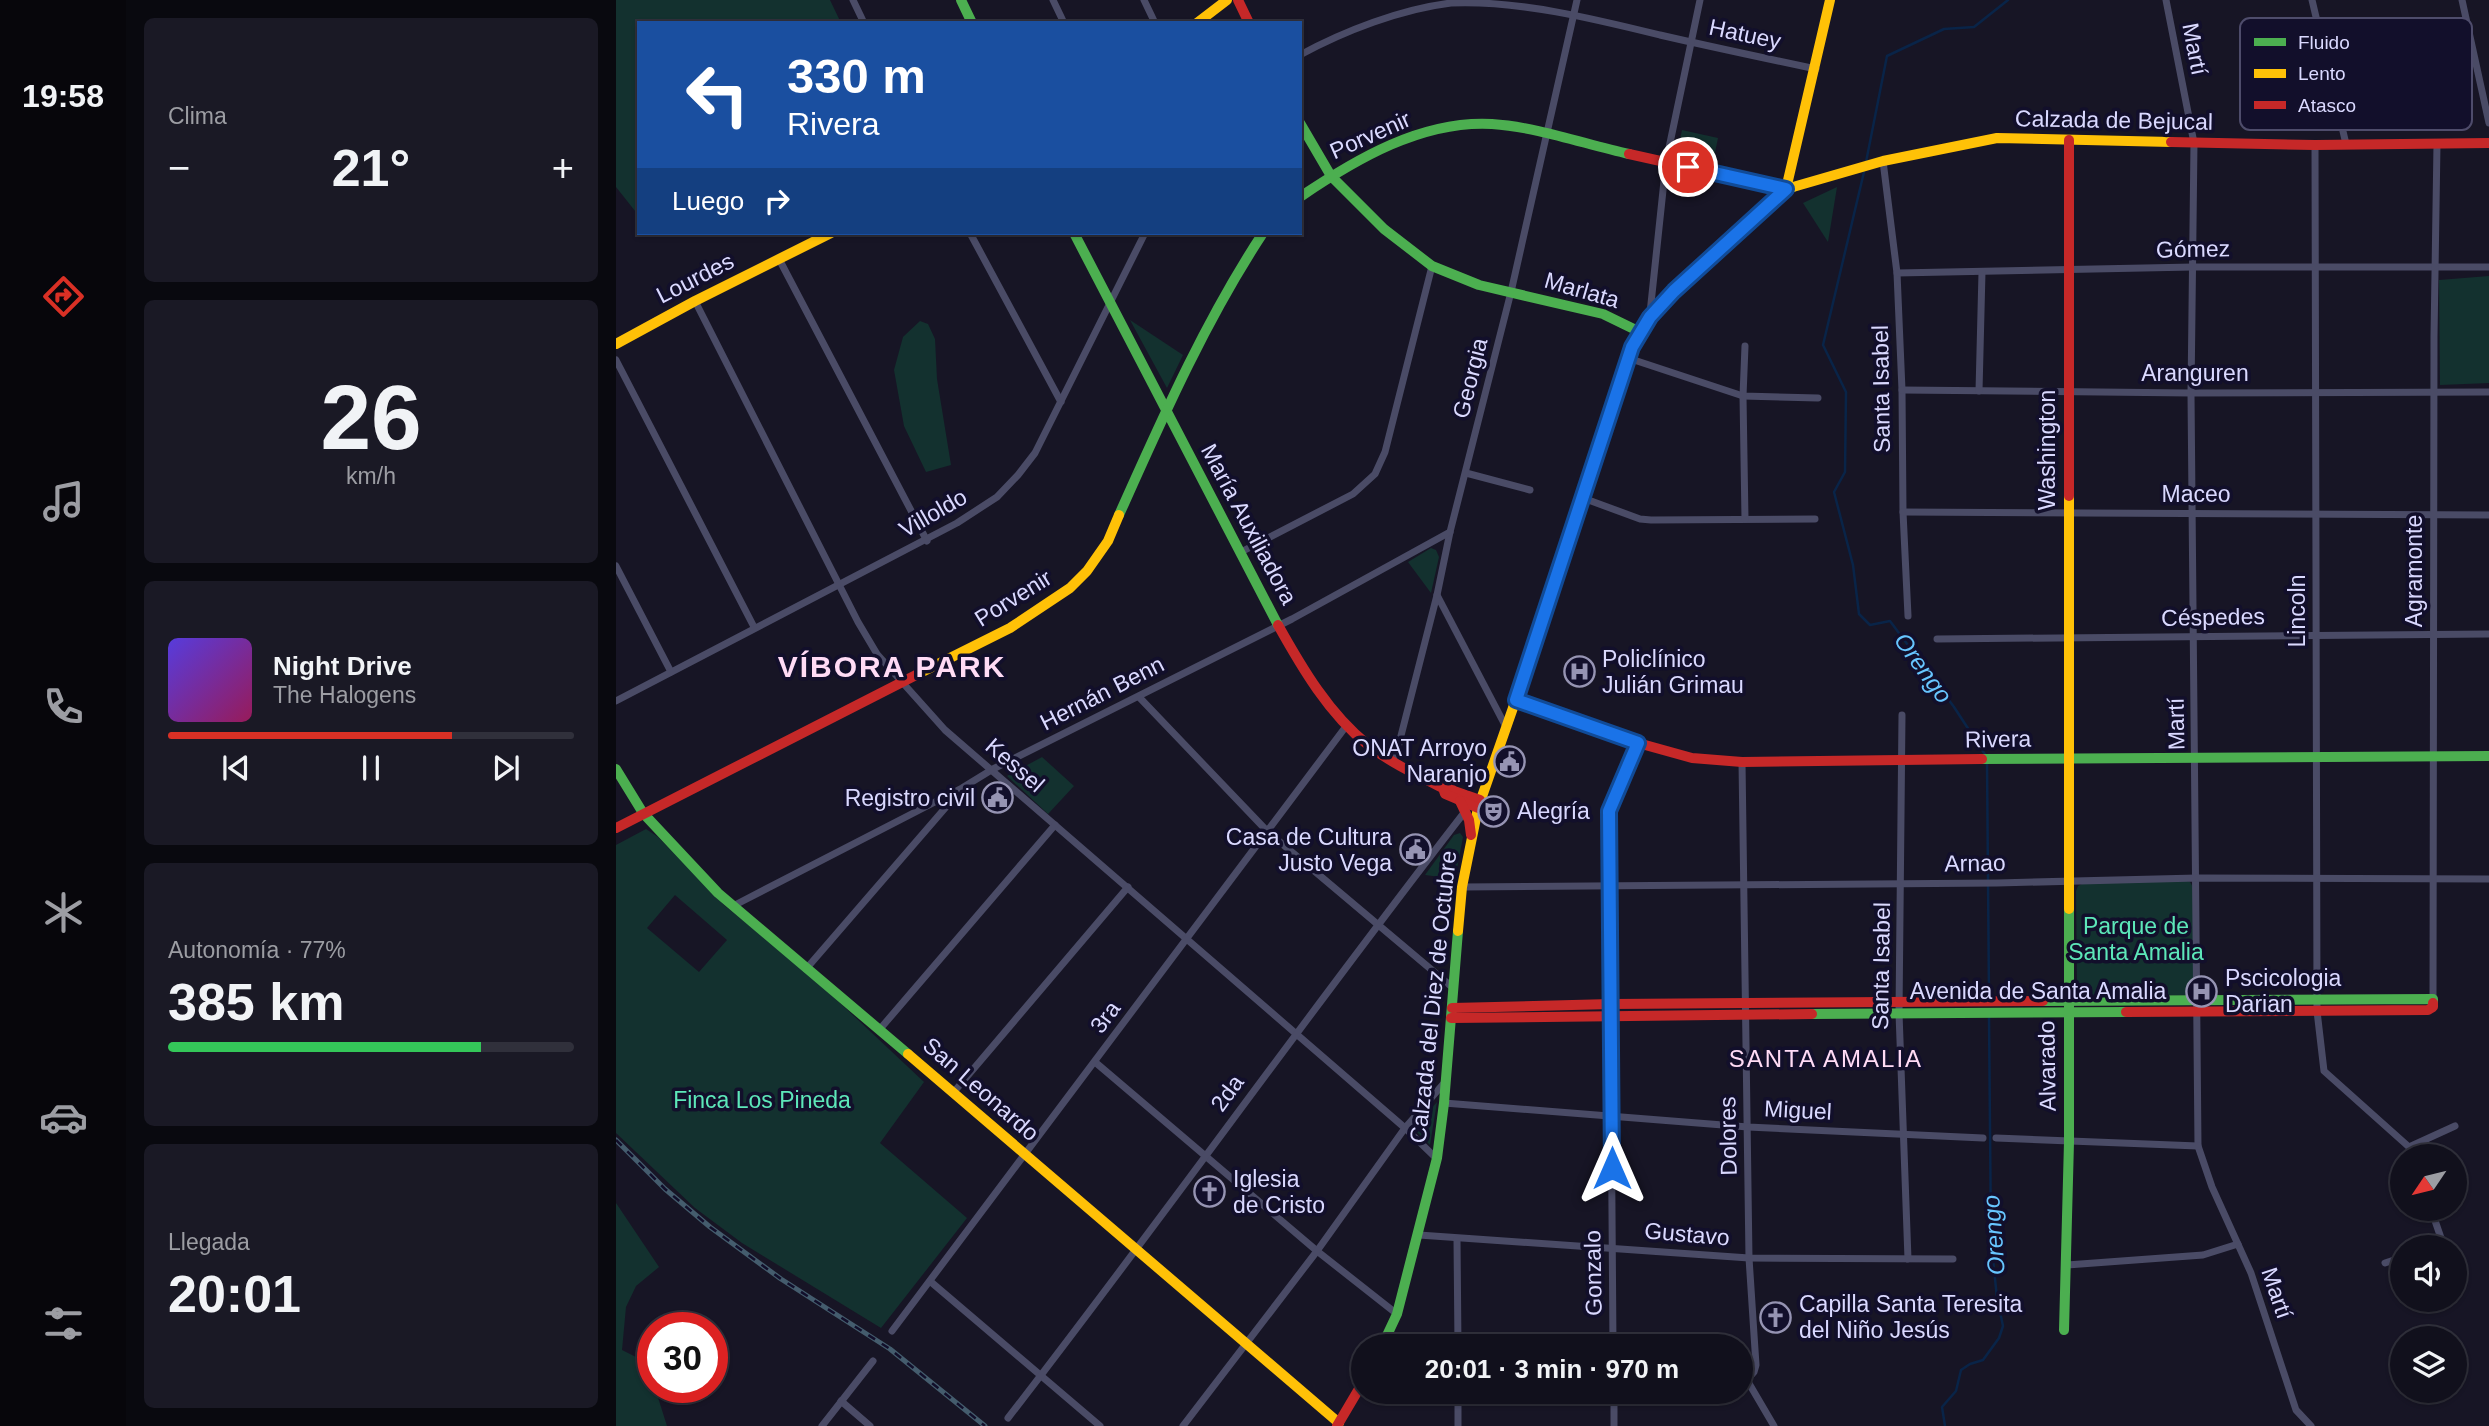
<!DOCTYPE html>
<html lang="es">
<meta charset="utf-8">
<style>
body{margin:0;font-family:Helvetica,sans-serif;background:#1a1925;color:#f1f3f6;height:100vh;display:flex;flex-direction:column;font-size:26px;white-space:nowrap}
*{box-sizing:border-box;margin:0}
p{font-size:23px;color:#9c9da3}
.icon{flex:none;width:38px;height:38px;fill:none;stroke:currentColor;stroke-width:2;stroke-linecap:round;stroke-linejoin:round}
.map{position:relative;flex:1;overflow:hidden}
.details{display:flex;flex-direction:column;gap:18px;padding:18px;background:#09090f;width:490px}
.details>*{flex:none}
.guide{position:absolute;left:21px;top:21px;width:665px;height:214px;border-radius:0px;box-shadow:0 2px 5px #0004,0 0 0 2px #30303b;background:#1a4fa0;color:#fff;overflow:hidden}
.needle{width:46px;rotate:235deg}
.fabs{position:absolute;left:1774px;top:1144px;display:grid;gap:14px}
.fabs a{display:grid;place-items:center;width:77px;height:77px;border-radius:50%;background:#11101c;box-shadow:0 2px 5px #0004,0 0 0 2px #30303b;font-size:35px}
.speed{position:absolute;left:21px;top:1312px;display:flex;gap:14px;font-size:35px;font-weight:700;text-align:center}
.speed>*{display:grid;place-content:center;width:91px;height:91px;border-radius:50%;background:#11101c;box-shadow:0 2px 5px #0004,0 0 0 2px #30303b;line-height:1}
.speed .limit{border:10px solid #d22;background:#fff;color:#111}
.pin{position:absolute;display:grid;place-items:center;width:60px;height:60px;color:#fff;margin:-30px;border:4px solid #fff;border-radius:50%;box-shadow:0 2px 7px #0007}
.me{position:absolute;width:77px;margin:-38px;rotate:0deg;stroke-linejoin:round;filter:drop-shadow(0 0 5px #0008)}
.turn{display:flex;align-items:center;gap:24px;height:147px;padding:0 35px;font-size:32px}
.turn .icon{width:91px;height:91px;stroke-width:2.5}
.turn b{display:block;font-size:49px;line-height:60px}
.then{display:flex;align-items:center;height:66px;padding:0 35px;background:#0003;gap:14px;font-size:26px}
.big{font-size:52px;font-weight:600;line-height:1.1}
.details .card{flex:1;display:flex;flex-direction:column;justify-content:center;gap:10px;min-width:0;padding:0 24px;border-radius:10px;background:#1a1925}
.details .dial{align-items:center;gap:0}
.dial b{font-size:91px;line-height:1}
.song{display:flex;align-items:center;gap:21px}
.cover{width:84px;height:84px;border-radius:10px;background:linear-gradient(135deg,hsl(250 70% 55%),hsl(330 70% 35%))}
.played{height:7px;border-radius:4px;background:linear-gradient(90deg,#d93025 70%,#30303b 70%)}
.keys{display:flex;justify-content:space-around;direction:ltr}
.heat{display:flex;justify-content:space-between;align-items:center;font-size:38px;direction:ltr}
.charge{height:10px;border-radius:5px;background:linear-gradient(90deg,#34c759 77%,#30303b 0)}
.trip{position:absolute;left:735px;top:1334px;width:402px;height:70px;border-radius:35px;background:#11101c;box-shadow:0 2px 5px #0004,0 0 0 2px #30303b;font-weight:600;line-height:70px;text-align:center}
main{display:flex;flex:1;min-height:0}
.tab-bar{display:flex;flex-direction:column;width:126px;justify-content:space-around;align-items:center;background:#07060b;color:#9c9da3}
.tab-bar .icon{width:49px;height:49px}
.tab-bar .active{color:#d93025}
.tab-bar b{font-size:32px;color:#f1f3f6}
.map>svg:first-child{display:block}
.green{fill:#13312f;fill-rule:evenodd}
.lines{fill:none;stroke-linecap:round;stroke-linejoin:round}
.stream{stroke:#092448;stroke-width:2.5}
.street{stroke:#4a4b66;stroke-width:7}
.fast{stroke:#4caf50;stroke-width:10}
.slow{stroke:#ffc107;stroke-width:10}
.jam{stroke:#c62828;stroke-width:10}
.rail-casing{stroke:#445c6d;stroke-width:5}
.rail{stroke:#120f2b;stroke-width:2.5;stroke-dasharray:8;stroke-linecap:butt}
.route-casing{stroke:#114b97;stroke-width:18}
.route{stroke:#1a73e8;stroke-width:12}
.labels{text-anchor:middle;stroke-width:7;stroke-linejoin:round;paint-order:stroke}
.street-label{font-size:23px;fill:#dad9ff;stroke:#120f2b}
.poi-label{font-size:23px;fill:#dad9ff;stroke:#120f2b;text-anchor:start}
.park-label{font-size:23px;fill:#5de7b9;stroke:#120f2b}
.water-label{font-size:24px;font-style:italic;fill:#67c6ff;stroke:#120f2b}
.neighbourhood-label{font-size:24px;letter-spacing:2px;fill:#ffdbf5;stroke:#120f2b}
.district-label{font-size:30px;font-weight:bold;letter-spacing:2px;fill:#ffdbf5;stroke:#120f2b}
.key{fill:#120f2b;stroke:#4e4c6b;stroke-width:2}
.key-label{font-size:19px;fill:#dad9ff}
</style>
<main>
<nav class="tab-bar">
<b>19:58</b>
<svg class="icon active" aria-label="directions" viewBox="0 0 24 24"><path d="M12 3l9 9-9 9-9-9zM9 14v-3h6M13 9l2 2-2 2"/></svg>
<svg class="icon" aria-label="music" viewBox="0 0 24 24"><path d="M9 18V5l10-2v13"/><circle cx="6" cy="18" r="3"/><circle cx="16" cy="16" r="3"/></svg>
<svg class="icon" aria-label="phone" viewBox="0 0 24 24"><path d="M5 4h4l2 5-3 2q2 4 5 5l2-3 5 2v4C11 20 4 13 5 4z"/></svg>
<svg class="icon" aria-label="climate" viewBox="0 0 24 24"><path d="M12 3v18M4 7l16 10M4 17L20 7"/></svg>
<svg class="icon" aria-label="car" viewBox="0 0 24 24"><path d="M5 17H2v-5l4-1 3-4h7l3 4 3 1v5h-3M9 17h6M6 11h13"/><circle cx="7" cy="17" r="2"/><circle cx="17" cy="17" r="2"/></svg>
<svg class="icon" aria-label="filters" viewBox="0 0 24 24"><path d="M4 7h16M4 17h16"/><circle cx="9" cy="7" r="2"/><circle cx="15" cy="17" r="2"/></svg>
</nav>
<section class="details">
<div class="card"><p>Clima</p>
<div class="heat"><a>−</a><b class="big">21°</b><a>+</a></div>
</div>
<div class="card dial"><b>26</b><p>km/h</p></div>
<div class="card">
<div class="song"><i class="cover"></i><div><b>Night Drive</b><p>The Halogens</p></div></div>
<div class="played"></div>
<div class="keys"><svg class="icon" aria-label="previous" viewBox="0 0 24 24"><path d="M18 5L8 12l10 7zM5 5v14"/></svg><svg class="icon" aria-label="pause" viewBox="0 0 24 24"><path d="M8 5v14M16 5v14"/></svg><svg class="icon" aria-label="next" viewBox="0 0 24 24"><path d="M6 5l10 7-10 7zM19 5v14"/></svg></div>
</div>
<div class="card"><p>Autonomía · 77%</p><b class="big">385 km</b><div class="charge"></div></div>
<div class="card"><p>Llegada</p><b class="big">20:01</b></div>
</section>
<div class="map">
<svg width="1873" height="1426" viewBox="0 0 1873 1426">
<rect width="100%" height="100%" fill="#171525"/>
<g class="green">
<path d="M0 0H214L225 23H23V216L0 187Z"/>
<path d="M1066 130 1102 138 1096 167 1060 158Z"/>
<path d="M1221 187 1212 242 1187 203Z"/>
<path d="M1873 276V383L1824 385 1823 280Z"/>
<path d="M514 320 567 355 551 388Z"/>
<path d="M304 321 312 324 319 339 321 379 335 465 310 472 288 426 278 370 287 337Z"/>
<path d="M815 548 820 550 823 557 815 593 792 562Z"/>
<path d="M426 757 458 786 432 814 391 776Z"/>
<path d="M30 829 42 837 109 906 189 970 308 1082 264 1143 351 1218 265 1328 126 1243 79 1208 0 1133V845ZM59 895 111 940 83 972 31 928Z"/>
<path d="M844 833 847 837 839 879 809 875 838 835Z"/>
<path d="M1569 880 1574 882 1579 891V988L1576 995 1470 997 1464 993 1461 986 1460 891 1462 886 1468 883Z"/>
<path d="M821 1102 814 1145 798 1129Z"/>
<path d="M0 1203 43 1267 20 1286 10 1307 6 1350 32 1363 37 1388H39L51 1426H0Z"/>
</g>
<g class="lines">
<g class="stream">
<path d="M1250 162 1271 56 1328 29 1358 27 1392 0"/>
<path d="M1248 172 1207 345 1230 392 1229 472 1218 492 1237 565 1243 614 1254 625 1274 621 1338 707 1370 756"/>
<path d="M1371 762 1373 997"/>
<path d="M1329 1426 1326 1407 1340 1391 1345 1370 1354 1364 1367 1360 1383 1338 1387 1326 1381 1298 1375 1240 1373 1017"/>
</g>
<g class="street">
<path d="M237 0 248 23"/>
<path d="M437 0 448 23"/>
<path d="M528 0 539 23"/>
<path d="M1550 0 1578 143 1575 393 1582 1146 1596 1187 1635 1273 1680 1410 1695 1426"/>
<path d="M1696 0 1730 144"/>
<path d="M1846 0 1873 123"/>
<path d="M684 55C728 31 785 9 835 3 902 0 979 19 1044 35 1096 47 1148 58 1200 69"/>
<path d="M1699 145 1701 1011 1708 1071 1793 1147 1796 1157"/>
<path d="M1267 161 1281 273 1286 390 1287 512 1292 616"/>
<path d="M354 233 445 402"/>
<path d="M163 259 311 541"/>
<path d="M1281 273 1577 267H1873"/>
<path d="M79 301 242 622 261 654 329 730 789 1128 820 1158"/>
<path d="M1034 313 1050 162 1084 0"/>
<path d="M1012 358 1127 396 1202 398"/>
<path d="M0 360 138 627"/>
<path d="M1286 390 1575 393 1873 392"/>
<path d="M1363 391 1366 272"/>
<path d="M850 473 914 490"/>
<path d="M967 498 1024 519 1035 520 1199 519"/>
<path d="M1287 512 1873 515"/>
<path d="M1129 519 1127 396 1129 346"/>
<path d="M625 552 737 494 759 474 769 452 816 266"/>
<path d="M0 566 55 672"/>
<path d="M821 595 890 727"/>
<path d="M1321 639 1873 634"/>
<path d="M523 697 652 832 836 987"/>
<path d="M0 701 341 523 381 497 402 475 419 453 529 233"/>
<path d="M1286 715 1283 1013 1292 1259"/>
<path d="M1126 762 1133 1258 1140 1365 1138 1372 1131 1380"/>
<path d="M778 763 821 595 834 532 895 292 961 0"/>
<path d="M846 887 1381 883 1581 878 1873 879"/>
<path d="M117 906 346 788 377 769 676 619 834 532"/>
<path d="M190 969 343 792"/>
<path d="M1817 999 1818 337 1821 144"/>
<path d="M264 1029 439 825"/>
<path d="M479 1062 701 1251 781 1314"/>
<path d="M337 1093 512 887"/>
<path d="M828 1103 1132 1127 1367 1138"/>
<path d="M1380 1138 1582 1146"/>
<path d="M1793 1147 1839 1126"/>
<path d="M1815 1209 1825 1238 1819 1248"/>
<path d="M803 1235 1133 1258 1337 1259"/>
<path d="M841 1239 842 1346"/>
<path d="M1769 1263 1787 1257"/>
<path d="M1451 1265 1587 1255 1622 1244"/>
<path d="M315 1282 484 1426"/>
<path d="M276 1331 731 725"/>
<path d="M997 1346 993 811 1022 743"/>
<path d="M1131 1380 1158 1426"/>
<path d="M998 1391V1426"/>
<path d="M225 1401 254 1426"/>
<path d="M392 1418C548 1217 695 1009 851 809"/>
<path d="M206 1426 257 1361"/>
<path d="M567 1426 701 1251 789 1128 829 1082"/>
<path d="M842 1426V1391"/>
</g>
<g class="fast">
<path d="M345 0 356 23"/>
<path d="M684 123 715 176 768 229 816 266 863 285 987 314 1024 332"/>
<path d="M684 197C740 159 806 120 876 124 922 127 968 144 1013 154"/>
<path d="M458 233 662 625"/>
<path d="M503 515C546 419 589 321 647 233"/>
<path d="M912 665 1012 358 1024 332 1044 305 1170 189 1177 187"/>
<path d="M1366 759 1873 756"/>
<path d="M0 769 27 813 102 893 292 1054"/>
<path d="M1427 1001 1817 999V1003"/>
<path d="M1196 1014 1510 1012"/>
<path d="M1448 1330 1453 1142V909"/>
<path d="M766 1346 781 1314 821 1158 828 1103 842 931"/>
</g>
<g class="slow">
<path d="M581 23 611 0"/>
<path d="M1177 187 1267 161 1381 138 1555 142"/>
<path d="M1170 189 1214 0"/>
<path d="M0 344 79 301 215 233"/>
<path d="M1453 496V909"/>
<path d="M302 674 394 628 454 588 471 571 492 541 503 515"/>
<path d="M842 931 846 887 862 808 912 665"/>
<path d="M292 1054 723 1423"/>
</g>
<g class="jam">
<path d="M622 0 633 23"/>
<path d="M1453 140V496"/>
<path d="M1555 142 1699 145 1873 143"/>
<path d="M1013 154 1170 189"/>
<path d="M662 625C686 668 713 714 752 745 775 763 801 775 827 788L832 786 838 791 864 800"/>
<path d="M900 700 1022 743 1076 758 1126 762 1366 759"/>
<path d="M827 788 829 794 862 808"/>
<path d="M844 801 853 820 855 835"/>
<path d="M0 828 302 674"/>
<path d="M836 1008 995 1004 1427 1001"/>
<path d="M1510 1012 1812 1010 1817 1007V1003"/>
<path d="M835 1018 1196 1014"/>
<path d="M721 1426 747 1382"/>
</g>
<defs>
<path id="rail" d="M0 1140 49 1189 94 1227 165 1279 274 1349 369 1426"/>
</defs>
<use href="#rail" class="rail-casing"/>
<use href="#rail" class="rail"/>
</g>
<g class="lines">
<defs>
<path id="route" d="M996 1168 993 811 1022 743 900 700 1016 347 1034 317 1058 291 1170 189 1072 167"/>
</defs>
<use href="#route" class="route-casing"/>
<use href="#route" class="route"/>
</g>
<defs>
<symbol id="hospital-ring" viewBox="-11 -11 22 22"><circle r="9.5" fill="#120f2b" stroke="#9694b3" stroke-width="1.5"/><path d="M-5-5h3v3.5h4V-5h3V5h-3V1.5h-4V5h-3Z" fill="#9694b3"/></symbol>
<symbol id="civic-ring" viewBox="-11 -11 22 22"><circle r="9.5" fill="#120f2b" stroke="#9694b3" stroke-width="1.5"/><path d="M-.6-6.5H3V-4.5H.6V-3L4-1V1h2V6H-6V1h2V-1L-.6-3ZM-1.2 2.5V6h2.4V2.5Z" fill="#9694b3"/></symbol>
<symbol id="theatre-ring" viewBox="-11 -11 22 22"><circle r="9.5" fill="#120f2b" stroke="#9694b3" stroke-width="1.5"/><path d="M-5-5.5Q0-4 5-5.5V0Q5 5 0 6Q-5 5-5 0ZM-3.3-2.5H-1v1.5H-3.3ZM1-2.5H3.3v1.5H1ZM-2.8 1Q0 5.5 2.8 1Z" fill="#9694b3"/></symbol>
<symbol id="church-ring" viewBox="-11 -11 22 22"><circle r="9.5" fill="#120f2b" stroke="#9694b3" stroke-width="1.5"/><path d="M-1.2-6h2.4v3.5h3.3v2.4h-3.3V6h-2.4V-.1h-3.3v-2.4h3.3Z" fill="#9694b3"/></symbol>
</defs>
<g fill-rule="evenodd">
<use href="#hospital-ring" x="946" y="654" width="35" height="35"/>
<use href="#civic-ring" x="876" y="744" width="35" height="35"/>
<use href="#civic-ring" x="364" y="780" width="35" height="35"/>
<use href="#theatre-ring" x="860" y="794" width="35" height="35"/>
<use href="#civic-ring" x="782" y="832" width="35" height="35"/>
<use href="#hospital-ring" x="1568" y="974" width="35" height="35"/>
<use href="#church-ring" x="576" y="1174" width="35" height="35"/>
<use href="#church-ring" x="1142" y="1300" width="35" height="35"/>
</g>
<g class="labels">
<g class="street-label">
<text transform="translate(1129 34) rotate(12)" y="8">Hatuey</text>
<text transform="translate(1579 49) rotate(79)" y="8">Martí</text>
<text transform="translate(1498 120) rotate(1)" y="8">Calzada de Bejucal</text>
<text transform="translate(754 135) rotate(-24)" y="8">Porvenir</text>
<text transform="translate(1577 249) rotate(-1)" y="8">Gómez</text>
<text transform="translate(79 278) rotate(-27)" y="8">Lourdes</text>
<text transform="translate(966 290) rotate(16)" y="8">Marlata</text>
<text x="1579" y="381">Aranguren</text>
<text transform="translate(854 378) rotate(-76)" y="8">Georgia</text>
<text transform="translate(1265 389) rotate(-91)" y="8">Santa Isabel</text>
<text transform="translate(1431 450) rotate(-90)" y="8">Washington</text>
<text x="1580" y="502">Maceo</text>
<text transform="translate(317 513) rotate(-30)" y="8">Villoldo</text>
<text transform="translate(633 524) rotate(62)" y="8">María Auxiliadora</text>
<text transform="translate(1798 571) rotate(-90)" y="8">Agramonte</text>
<text transform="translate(397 598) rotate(-32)" y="8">Porvenir</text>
<text transform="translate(1681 611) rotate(-90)" y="8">Lincoln</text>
<text transform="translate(1597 617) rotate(-1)" y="8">Céspedes</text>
<text transform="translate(486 693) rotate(-27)" y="8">Hernán Benn</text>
<text transform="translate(1560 724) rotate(-91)" y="8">Martí</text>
<text transform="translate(1382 739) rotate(-1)" y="8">Rivera</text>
<text transform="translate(399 765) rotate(41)" y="8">Kessel</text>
<text transform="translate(1359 863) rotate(-1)" y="8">Arnao</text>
<text transform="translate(1265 966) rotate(-89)" y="8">Santa Isabel</text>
<text x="1422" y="999">Avenida de Santa Amalia</text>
<text transform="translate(817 997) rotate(-84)" y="8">Calzada del Diez de Octubre</text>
<text transform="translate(489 1017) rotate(-53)" y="8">3ra</text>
<text transform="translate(1431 1066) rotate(-91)" y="8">Alvarado</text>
<text transform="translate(365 1089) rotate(41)" y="8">San Leonardo</text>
<text transform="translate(611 1093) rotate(-54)" y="8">2da</text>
<text transform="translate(1182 1110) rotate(3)" y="8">Miguel</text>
<text transform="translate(1112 1136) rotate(-91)" y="8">Dolores</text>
<text transform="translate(1071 1234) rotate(5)" y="8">Gustavo</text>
<text transform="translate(977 1273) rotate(-91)" y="8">Gonzalo</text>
<text transform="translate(1661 1293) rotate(71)" y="8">Martí</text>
</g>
<g class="poi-label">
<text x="986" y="667">Policlínico<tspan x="986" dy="26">Julián Grimau</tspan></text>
<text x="871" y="756" text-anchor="end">ONAT Arroyo<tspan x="871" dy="26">Naranjo</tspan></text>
<text x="359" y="806" text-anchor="end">Registro civil</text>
<text x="901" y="819">Alegría</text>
<text x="776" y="845" text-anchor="end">Casa de Cultura<tspan x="776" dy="26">Justo Vega</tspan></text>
<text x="1609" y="986">Pscicologia<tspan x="1609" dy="26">Darian</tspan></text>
<text x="617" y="1187">Iglesia<tspan x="617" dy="26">de Cristo</tspan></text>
<text x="1183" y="1312">Capilla Santa Teresita<tspan x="1183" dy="26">del Niño Jesús</tspan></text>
</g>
<g class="park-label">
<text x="1520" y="934">Parque de<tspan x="1520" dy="26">Santa Amalia</tspan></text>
<text x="146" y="1108">Finca Los Pineda</text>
</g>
<g class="water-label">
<text transform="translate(1307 668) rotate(54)" y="8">Orengo</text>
<text transform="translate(1378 1235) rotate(-94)" y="8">Orengo</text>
</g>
<g class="neighbourhood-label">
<text x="1210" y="1067">SANTA AMALIA</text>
</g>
<g class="district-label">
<text x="276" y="677">VÍBORA PARK</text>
</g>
</g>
<rect x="1624" y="18" width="232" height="112" rx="10" class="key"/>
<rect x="1638" y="38" width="32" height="8" fill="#4caf50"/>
<rect x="1638" y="69" width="32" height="9" fill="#ffc107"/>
<rect x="1638" y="101" width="32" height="8" fill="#c62828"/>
<g class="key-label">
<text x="1682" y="49">Fluido</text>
<text x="1682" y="80">Lento</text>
<text x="1682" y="112">Atasco</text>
</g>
</svg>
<div class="fabs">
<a><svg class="needle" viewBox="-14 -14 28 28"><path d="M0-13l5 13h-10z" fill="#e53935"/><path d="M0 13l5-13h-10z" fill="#9c9da3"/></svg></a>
<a><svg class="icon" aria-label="sound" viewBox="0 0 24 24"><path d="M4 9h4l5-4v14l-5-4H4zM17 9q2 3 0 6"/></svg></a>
<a><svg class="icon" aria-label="layers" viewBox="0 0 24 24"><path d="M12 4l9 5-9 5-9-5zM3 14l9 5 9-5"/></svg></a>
</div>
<div class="speed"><div class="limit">30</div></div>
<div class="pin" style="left:1072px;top:167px;background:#d93025"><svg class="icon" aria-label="arrive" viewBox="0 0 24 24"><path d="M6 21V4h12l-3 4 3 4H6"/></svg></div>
<svg class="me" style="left:996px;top:1168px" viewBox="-20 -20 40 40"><path d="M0-17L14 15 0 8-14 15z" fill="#1a73e8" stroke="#fff" stroke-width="4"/></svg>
<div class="trip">20:01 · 3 min · 970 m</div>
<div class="guide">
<div class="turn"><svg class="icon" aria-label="left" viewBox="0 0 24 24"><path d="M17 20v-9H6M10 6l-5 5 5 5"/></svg><div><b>330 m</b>Rivera</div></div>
<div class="then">Luego<svg class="icon" aria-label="right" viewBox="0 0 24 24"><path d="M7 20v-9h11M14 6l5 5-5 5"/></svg></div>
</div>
</div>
</main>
